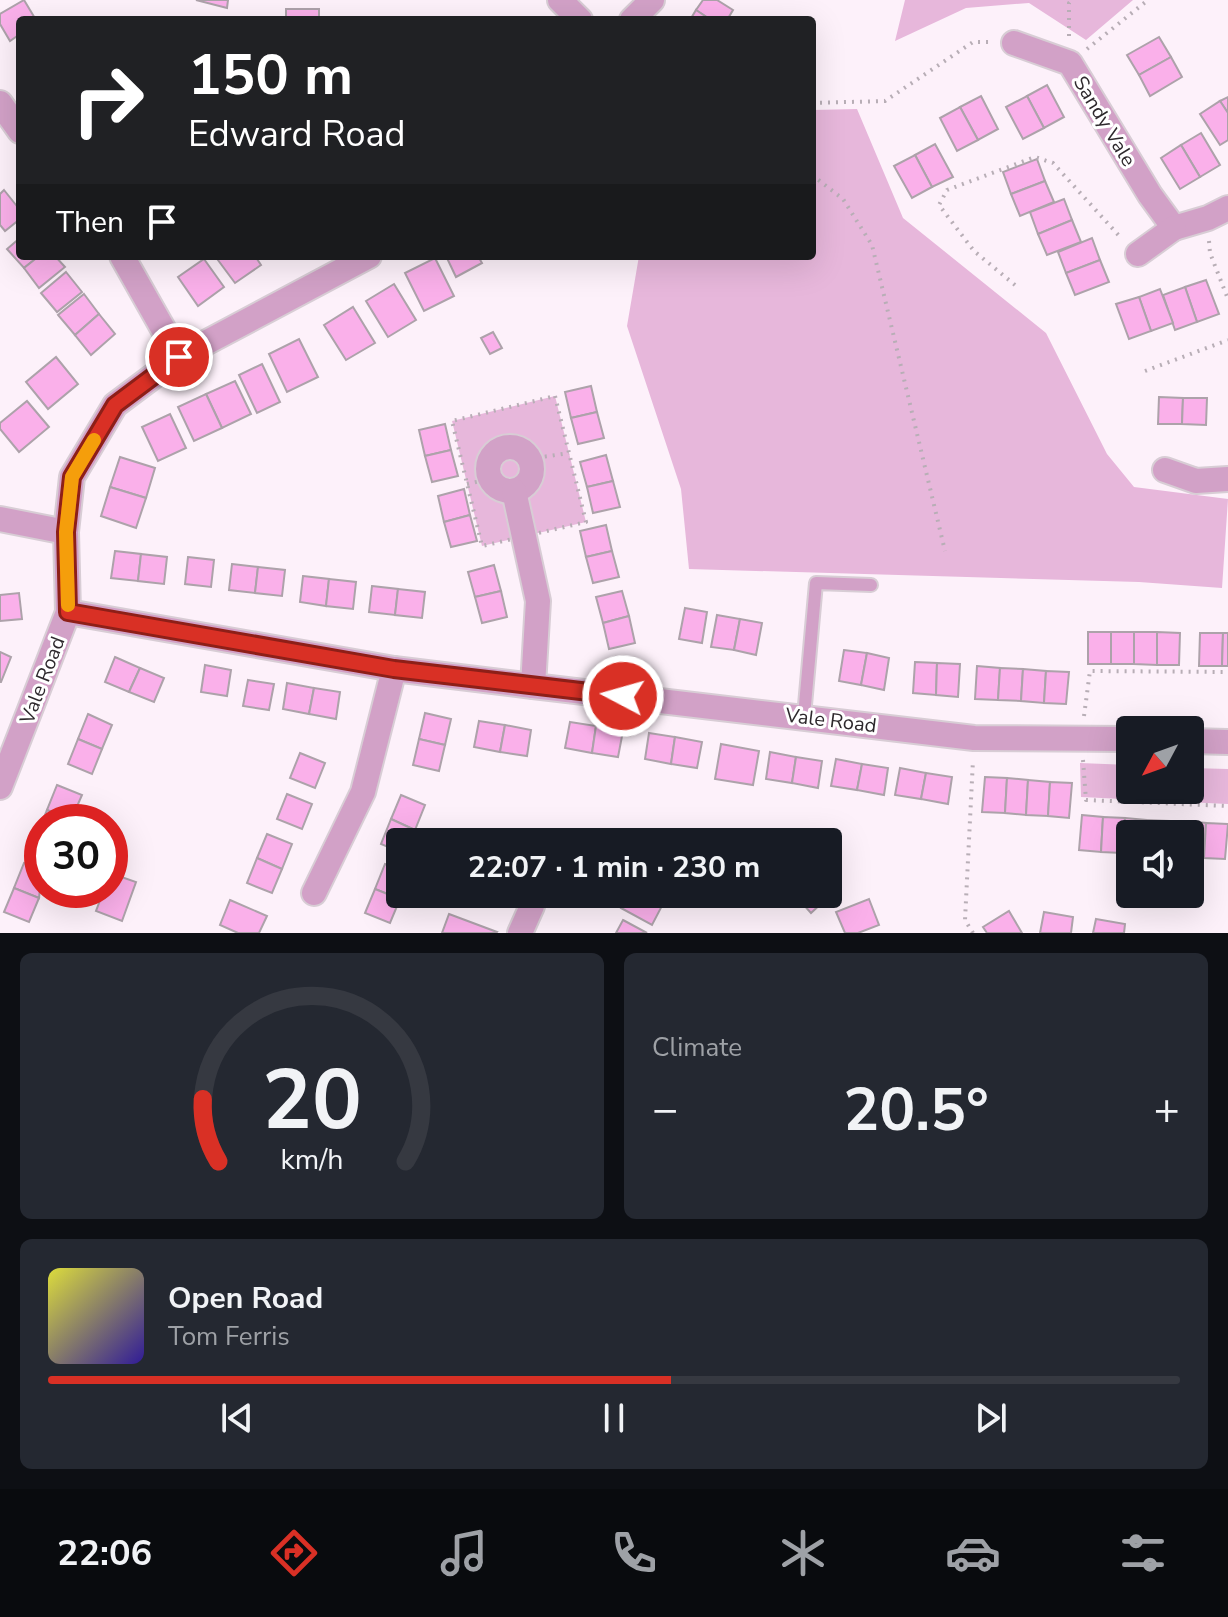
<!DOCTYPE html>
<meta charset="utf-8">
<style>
body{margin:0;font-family:"Nunito Sans",sans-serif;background:#242831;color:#f1f3f6;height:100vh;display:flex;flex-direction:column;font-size:30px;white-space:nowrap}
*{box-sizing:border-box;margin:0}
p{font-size:26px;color:#9ea1a6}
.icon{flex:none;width:44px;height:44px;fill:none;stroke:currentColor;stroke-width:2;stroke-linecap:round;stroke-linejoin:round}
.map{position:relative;height:933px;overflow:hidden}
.drawer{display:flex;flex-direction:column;gap:20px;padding:20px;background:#0d0f14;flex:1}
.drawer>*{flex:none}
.hud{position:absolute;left:16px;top:16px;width:800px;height:244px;border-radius:8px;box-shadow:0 8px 32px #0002;background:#202124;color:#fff;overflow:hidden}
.needle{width:52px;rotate:229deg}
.buttons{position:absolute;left:1116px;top:716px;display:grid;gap:16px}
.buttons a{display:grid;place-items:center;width:88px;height:88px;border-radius:8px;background:#171b24;box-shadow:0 8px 32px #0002;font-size:40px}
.speed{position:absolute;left:24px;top:804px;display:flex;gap:16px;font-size:40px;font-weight:700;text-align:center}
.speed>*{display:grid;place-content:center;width:104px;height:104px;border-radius:50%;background:#171b24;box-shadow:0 8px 32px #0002;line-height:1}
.speed .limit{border:12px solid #d22;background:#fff;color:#111}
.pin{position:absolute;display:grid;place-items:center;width:68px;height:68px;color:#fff;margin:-34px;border:4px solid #fff;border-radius:50%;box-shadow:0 2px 8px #0007}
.me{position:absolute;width:88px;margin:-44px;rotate:276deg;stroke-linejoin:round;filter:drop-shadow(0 0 6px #0008)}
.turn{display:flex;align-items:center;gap:28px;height:168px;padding:0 40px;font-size:36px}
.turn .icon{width:104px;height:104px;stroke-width:2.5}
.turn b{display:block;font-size:56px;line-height:68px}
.then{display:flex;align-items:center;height:76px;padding:0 40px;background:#0003;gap:16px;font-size:30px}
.big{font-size:60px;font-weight:700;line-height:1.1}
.drawer .widget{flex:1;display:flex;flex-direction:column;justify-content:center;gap:12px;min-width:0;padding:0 28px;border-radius:12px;background:#242831}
.drawer .dial{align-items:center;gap:0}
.dial svg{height:208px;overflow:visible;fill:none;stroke:#363941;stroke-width:7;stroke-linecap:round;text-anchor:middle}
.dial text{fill:#f1f3f6;stroke:none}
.song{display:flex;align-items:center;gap:24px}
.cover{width:96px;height:96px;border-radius:12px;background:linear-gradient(135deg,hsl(60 70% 55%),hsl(250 70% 35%))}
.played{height:8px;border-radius:4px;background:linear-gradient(90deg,#d93025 55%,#363941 55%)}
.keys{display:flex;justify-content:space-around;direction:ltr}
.heat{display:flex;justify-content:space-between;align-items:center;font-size:44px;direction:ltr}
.drawer .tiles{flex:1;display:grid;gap:20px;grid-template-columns:1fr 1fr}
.widget:last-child{grid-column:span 2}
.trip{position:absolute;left:386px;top:828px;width:456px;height:80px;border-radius:8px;background:#171b24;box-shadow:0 8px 32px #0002;font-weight:700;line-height:80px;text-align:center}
.menu{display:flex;height:128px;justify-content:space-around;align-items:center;background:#090b0e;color:#9ea1a6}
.menu .icon{width:56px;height:56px}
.menu .active{color:#d93025}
.menu b{font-size:36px;color:#f1f3f6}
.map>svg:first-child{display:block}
.green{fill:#e7b7db}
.building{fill:#fab0ea;stroke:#ada2aa;stroke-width:2}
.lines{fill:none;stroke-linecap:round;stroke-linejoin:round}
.service-casing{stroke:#d8cdd5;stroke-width:16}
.minor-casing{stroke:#d8cdd5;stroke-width:28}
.path{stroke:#b8aeb6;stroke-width:4;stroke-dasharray:2 6;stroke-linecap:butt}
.service{stroke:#d2a1c7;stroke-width:12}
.minor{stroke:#d2a1c7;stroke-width:24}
.route-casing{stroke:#8d1f18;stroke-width:20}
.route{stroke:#d93025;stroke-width:14}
.slow{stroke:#f59e0b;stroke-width:14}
.labels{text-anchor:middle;stroke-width:6;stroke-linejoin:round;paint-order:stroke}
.street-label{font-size:20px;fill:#2e292d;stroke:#fff}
</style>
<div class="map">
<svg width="1228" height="933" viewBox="0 0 1228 933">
<rect width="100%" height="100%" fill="#fdf1fa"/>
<g class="green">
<path d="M905 0H1133L1086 40 1029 3 966 8 895 41Z"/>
<path d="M857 109 903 218 1046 333 1107 454 1134 487 1228 499 1222 588 1139 582 689 569 681 489 627 326 639 256H812V110Z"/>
<path d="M555 396 586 522 482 546 452 421Z"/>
<path d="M1080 763 1130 765V790H1190V768L1228 769V804L1081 797Z"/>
</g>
<g class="building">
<path d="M24 0 36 20H20V34L10 41 0 24V14Z"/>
<path d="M196 0H228L227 8Z"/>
<path d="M703 0H717L733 10 727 20H711L696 10Z"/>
<rect x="286" y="9" width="33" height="11"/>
<path d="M696 10 711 20H690Z"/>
<path d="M1159 37 1171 57 1139 75 1127 55Z"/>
<path d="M1171 57 1182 77 1150 96 1139 75Z"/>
<path d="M1047 85 1064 117 1044 128 1027 96Z"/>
<path d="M981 96 998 129 978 140 960 107Z"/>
<path d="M1027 96 1044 128 1023 139 1006 107Z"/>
<path d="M1228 97V113L1220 101Z"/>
<path d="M1220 101 1228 113V140L1220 145 1200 114Z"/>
<path d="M960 107 978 140 957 151 940 118Z"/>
<path d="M1201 133 1220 165 1200 177 1181 145Z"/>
<path d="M935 144 953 177 932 187 915 155Z"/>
<path d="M1181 145 1200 177 1180 189 1161 158Z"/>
<path d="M915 155 932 187 912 198 894 166Z"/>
<path d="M1037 159 1045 181 1011 194 1003 172Z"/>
<path d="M1045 181 1054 202 1020 216 1011 194Z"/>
<path d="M4 190 20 210V219L5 231 0 225V194Z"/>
<path d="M1064 199 1072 220 1038 234 1030 212Z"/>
<path d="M1072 220 1081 242 1047 255 1038 234Z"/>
<path d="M20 238V256H39L24 268 7 249Z"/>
<path d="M1092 238 1100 260 1066 273 1058 252Z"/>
<path d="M39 256H55L65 267 39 288 24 268Z"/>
<path d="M215 256H255L261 265 235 283Z"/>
<path d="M446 256H478L482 263 456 277Z"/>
<path d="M435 258 454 296 424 311 405 273Z"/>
<path d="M204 259 224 287 198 306 178 277Z"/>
<path d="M1100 260 1109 282 1075 295 1066 273Z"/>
<path d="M66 272 82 292 57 312 41 293Z"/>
<path d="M1206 280 1219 314 1197 322 1185 287Z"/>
<path d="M394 284 416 320 388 337 366 301Z"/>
<path d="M1185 287 1197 322 1175 330 1163 295Z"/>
<path d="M1160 289 1173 323 1151 331 1139 297Z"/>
<path d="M84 294 99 314 75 335 58 315Z"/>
<path d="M1139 297 1151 331 1129 339 1116 304Z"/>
<path d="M353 307 375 343 346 360 324 325Z"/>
<path d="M99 314 115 334 91 355 75 335Z"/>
<path d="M493 332 502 348 490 354 481 338Z"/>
<path d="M299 339 318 377 287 392 269 354Z"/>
<path d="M56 357 78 384 48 409 26 382Z"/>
<path d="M262 364 280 402 257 413 239 375Z"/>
<path d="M235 381 251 414 222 428 206 394Z"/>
<path d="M591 386 597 412 571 418 565 392Z"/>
<path d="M206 394 222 428 194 441 178 407Z"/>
<path d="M1159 397 1183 398 1182 424H1158Z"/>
<path d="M1183 398H1207L1206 425 1182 424Z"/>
<path d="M27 401 49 427 19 452 0 429V423Z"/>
<path d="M597 412 604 438 578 444 571 418Z"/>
<path d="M170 414 186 448 158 461 142 427Z"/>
<path d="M445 424 451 450 425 456 419 430Z"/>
<path d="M451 450 458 476 432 482 425 456Z"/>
<path d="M606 455 613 481 587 487 580 462Z"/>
<path d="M120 457 155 468 146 498 110 487Z"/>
<path d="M613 481 620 507 593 513 587 487Z"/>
<path d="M110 487 146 498 136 528 101 516Z"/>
<path d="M464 489 470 515 444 522 438 496Z"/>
<path d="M470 515 477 541 451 547 444 522Z"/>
<path d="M606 525 612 551 586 557 580 531Z"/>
<path d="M115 551 141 554 138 581 111 578Z"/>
<path d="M612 551 619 577 593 583 586 557Z"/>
<path d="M141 554 167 557 164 584 138 581Z"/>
<path d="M188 557 214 560 211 587 185 584Z"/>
<path d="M232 564 258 567 255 593 229 590Z"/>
<path d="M494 565 501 591 475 597 468 572Z"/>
<path d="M258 567 285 570 282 596 255 593Z"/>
<path d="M303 576 329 579 326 606 300 602Z"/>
<path d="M329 579 356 582 353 609 326 606Z"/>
<path d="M372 586 398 589 395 615 369 612Z"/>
<path d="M398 589 425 592 422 618 395 615Z"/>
<path d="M501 591 507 617 482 623 475 597Z"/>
<path d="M622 591 629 616 603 623 596 597Z"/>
<path d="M19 593 22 619 0 621V595Z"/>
<path d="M685 608 707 612 702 643 679 639Z"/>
<path d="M717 615 740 619 734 650 711 647Z"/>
<path d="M629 616 635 643 609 649 603 623Z"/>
<path d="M740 619 762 623 756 655 734 650Z"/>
<rect x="1088" y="632" width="23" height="32"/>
<rect x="1111" y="632" width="23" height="32"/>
<path d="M1134 632H1157V665L1134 664Z"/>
<path d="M1157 632 1180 633 1179 665H1157Z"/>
<path d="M1200 633H1223L1222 666H1199Z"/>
<path d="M1223 633H1228V666H1222Z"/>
<path d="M844 650 867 653 861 685 839 681Z"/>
<path d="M0 652 11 657 1 682H0Z"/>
<path d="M867 653 889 658 884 690 861 685Z"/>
<path d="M115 657 140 668 129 692 105 682Z"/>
<path d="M915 662 937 663 936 695 913 693Z"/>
<path d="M937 663 960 664 958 697 936 695Z"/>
<path d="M205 665 231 670 227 696 201 692Z"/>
<path d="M977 666 1000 668 998 700 975 699Z"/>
<path d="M140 668 164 678 154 702 129 692Z"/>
<path d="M1000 668 1023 669 1021 701 998 700Z"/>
<path d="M1023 669 1046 671 1044 703 1021 701Z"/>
<path d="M1046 671 1069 672 1066 704 1044 703Z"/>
<path d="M248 680 274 684 269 710 243 706Z"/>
<path d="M287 683 314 688 309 714 283 709Z"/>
<path d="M314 688 340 692 336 719 309 714Z"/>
<path d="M425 713 451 719 445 745 419 739Z"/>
<path d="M88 714 112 725 102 749 78 739Z"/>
<path d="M479 721 505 725 500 752 474 747Z"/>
<path d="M570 722 596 726 592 753 565 748Z"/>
<path d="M505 725 531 730 527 756 500 752Z"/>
<path d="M596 726 623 731 618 757 592 753Z"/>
<path d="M649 733 675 737 671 764 645 759Z"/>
<path d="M675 737 702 742 697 768 671 764Z"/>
<path d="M78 739 102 749 92 774 68 764Z"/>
<path d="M419 739 445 745 439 771 413 765Z"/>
<path d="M721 744 759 751 753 785 715 779Z"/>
<path d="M770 752 796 757 792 783 766 779Z"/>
<path d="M300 753 325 763 315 788 290 778Z"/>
<path d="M796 757 822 761 818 788 792 783Z"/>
<path d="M836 759 862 764 857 790 831 786Z"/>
<path d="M862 764 888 768 884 795 857 790Z"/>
<path d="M900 768 926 773 921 799 895 795Z"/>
<path d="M926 773 952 777 948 804 921 799Z"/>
<path d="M985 777 1007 778 1005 813 982 812Z"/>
<path d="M1007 778 1028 780 1026 815 1005 813Z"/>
<path d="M1028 780 1050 782 1048 816 1026 815Z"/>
<path d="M1050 782 1072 783 1069 818 1048 816Z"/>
<path d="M57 785 82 795 71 820 47 810Z"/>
<path d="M287 794 312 804 302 829 277 819Z"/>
<path d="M401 795 425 805 415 830 391 819Z"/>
<path d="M47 810 71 820 42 822V836L37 834Z"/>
<path d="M1082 815 1103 817 1101 852 1079 850Z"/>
<path d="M1103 817 1125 818 1122 853 1101 852Z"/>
<path d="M1125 818 1146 820 1145 834H1130V854L1122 853Z"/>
<path d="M391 819 415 830 410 842H400V852L381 844Z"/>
<path d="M1146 820 1169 821 1168 834H1145Z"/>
<path d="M1184 821 1206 823 1204 858 1190 857V834H1183Z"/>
<path d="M1206 823 1228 824 1225 859 1204 858Z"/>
<path d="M267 834 292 844 282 869 257 858Z"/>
<path d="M257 858 282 869 272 893 247 883Z"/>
<path d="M24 863 42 870 39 898 14 888Z"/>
<path d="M385 864 400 870V899L375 889Z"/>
<path d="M110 873 136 882 122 921 96 911 104 890H110Z"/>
<path d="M828 879 837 889 811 913 794 894H828Z"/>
<path d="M14 888 39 898 29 922 4 912Z"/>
<path d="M375 889 400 899 390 923 365 913Z"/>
<path d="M629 894H653L665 900 652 925 621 908Z"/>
<path d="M869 899 879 925 858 933H845L836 912Z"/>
<path d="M230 900 267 916 259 933H238L220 925Z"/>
<path d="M1009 911 1022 933H987L983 927Z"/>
<path d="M1044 912 1073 917 1071 933H1040Z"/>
<path d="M449 914 497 932 496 933H442Z"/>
<path d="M1096 919 1125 924 1124 933H1093Z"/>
<path d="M623 920 647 933H616Z"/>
</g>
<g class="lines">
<defs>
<path id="service" d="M804 716 816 583 871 585"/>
<g id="minor">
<path d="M560 0 580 20"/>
<path d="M632 20 652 0"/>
<path d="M1014 43 1070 63 1150 195 1174 228 1208 218 1228 208"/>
<path d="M0 103 20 131"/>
<path d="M1138 254 1174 228"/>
<path d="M122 256 179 357"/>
<circle cx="510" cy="469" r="22"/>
<path d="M1165 470 1196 481 1228 479"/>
<path d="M514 491 538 601 533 686"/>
<path d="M0 519 66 532"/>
<path d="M68 612 66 532 72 477 115 405 179 357 369 256"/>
<path d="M1190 741 1228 742"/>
<path d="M0 787 68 612 394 669 533 686 974 738 1130 739"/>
<path d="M314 893 363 792 394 669"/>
<path d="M520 933 532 906"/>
</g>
</defs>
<use href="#service" class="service-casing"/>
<use href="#minor" class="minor-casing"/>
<g class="path">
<path d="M1069 36V3L1072 0"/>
<path d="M1087 49 1148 0"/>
<path d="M812 103 885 101 973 42H992"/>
<path d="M812 175 843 199 872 245 945 551"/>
<path d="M1209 241 1210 253 1228 299"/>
<path d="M1015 285 974 251 939 205 947 190 1035 157 1053 163 1122 239"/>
<path d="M1145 371 1228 340"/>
<path d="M555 396 586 522 482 546 452 421Z"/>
<path d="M529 459 569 453"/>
<path d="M467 484 490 479"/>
<path d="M1084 716 1090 671 1228 672"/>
<path d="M1083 760 1086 800 1228 806"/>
<path d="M973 933 965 920 973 760"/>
</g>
<use href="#service" class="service"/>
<use href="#minor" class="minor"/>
</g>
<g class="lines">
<defs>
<path id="route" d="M179 357 115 405 72 477 66 532 68 612 394 669 623 696"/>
</defs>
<use href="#route" class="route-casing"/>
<use href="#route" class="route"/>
<path class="slow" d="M68 605 66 532 72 477 94 440"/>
</g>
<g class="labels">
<g class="street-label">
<text transform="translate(1105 121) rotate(59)" y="7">Sandy Vale</text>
<text transform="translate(42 680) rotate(-69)" y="7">Vale Road</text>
<text transform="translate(831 720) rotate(7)" y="7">Vale Road</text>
</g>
</g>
</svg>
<div class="buttons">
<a><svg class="needle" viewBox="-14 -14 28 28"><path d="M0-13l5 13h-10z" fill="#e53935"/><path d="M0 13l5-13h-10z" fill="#9ea1a6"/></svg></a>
<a><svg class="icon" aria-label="sound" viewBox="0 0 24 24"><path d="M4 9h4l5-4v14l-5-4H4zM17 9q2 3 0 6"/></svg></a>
</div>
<div class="speed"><div class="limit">30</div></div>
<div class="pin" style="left:179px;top:357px;background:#d93025"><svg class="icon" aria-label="arrive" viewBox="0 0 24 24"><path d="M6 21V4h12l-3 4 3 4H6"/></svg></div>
<svg class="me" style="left:623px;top:696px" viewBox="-20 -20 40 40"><circle r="17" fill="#d93025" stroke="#fff" stroke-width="3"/><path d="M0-11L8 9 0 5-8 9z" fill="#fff"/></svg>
<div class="trip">22:07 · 1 min · 230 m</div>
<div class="hud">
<div class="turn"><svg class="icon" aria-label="right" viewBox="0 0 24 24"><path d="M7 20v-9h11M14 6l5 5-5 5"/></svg><div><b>150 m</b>Edward Road</div></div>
<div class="then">Then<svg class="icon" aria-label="arrive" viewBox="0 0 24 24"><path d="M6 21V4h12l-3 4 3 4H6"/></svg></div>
</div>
</div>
<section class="drawer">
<div class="tiles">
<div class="widget dial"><svg viewBox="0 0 100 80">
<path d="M14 69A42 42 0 1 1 86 69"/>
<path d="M14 69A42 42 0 0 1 8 45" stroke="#d93025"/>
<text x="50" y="56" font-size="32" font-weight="700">20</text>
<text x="50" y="72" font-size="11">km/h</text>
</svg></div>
<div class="widget"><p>Climate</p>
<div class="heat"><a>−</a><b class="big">20.5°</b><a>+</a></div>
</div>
<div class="widget">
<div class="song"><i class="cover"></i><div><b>Open Road</b><p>Tom Ferris</p></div></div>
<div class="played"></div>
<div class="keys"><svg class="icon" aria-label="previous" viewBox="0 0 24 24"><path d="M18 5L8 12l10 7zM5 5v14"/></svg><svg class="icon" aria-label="pause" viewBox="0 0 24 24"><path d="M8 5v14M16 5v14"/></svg><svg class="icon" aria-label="next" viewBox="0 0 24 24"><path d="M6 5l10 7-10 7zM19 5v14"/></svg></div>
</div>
</div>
</section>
<nav class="menu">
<b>22:06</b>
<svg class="icon active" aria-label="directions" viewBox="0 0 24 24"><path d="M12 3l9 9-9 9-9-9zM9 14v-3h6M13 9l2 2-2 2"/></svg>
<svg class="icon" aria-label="music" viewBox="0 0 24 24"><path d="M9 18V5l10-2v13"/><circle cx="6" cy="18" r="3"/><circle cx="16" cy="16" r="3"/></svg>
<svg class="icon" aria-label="phone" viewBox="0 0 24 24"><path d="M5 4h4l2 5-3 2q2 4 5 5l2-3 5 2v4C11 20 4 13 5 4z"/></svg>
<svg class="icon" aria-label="climate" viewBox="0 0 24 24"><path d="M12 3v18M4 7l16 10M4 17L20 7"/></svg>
<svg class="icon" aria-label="car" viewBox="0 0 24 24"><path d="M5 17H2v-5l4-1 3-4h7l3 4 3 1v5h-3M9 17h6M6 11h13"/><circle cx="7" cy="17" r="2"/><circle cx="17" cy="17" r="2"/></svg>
<svg class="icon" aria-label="filters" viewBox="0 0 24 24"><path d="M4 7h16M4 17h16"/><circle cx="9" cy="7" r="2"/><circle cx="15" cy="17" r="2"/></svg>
</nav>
